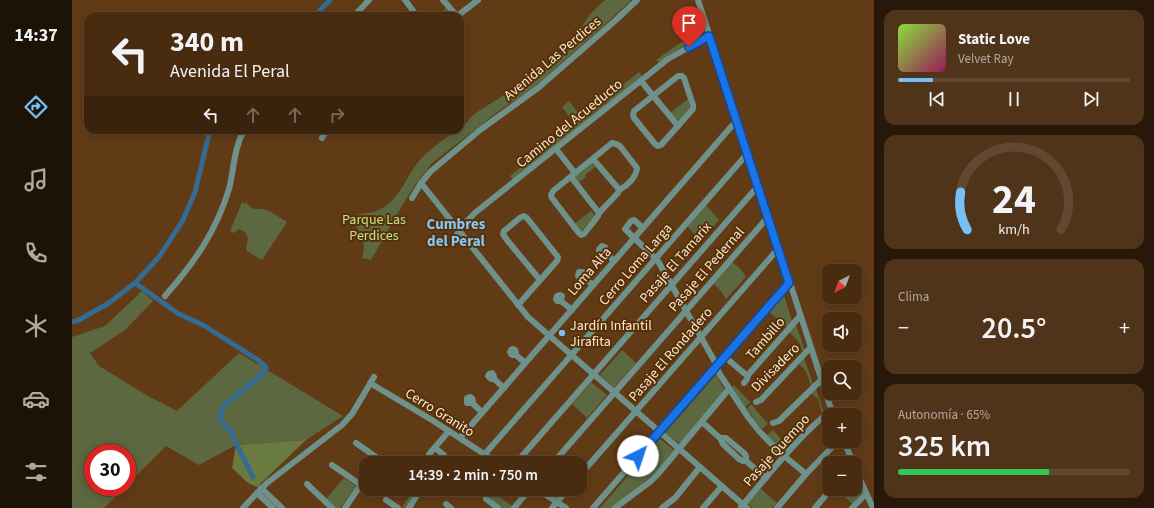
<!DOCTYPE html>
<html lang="es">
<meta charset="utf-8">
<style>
body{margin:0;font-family:"Source Sans 3",sans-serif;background:#503419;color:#f1f3f6;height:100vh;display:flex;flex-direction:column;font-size:15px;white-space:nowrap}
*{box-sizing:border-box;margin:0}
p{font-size:13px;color:#b1a79f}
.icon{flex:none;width:22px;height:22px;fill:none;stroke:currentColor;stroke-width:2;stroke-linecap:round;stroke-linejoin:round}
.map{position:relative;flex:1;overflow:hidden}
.details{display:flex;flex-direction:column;gap:10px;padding:10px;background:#281809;width:280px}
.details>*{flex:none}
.banner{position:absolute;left:12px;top:12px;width:380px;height:122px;border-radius:12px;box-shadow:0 2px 10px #0003,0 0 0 1px #614830;background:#492c10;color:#f1f3f6;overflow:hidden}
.needle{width:26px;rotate:221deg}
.tools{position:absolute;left:750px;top:264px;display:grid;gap:8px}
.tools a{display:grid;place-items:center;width:40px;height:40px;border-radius:8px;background:#492c10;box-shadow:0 2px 10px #0003,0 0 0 1px #614830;font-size:20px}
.speed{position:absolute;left:12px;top:444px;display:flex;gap:8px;font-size:20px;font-weight:700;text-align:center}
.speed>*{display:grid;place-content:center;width:52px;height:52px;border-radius:50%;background:#492c10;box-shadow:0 2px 10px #0003,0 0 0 1px #614830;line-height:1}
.speed .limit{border:6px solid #d22;background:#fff;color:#111}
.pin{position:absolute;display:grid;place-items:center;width:34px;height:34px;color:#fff;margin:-41px -17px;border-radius:50% 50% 50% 0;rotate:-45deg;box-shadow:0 0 4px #0007}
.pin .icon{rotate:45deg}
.me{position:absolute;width:44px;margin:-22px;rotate:41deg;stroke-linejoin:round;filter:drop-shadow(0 0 3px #0008)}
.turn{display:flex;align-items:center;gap:14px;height:84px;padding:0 20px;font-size:18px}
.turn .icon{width:52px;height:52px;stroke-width:2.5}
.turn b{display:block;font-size:28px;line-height:34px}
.lanes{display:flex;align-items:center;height:38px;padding:0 20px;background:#0003;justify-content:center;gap:20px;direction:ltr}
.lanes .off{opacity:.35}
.big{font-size:30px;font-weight:600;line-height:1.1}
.details .card{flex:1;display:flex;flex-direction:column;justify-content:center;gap:6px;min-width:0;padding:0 14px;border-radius:12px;background:#503419}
.details .dial{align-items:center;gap:0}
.dial svg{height:104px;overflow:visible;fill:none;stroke:#614830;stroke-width:7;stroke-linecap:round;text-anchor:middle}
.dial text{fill:#f1f3f6;stroke:none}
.song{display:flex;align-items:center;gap:12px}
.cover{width:48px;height:48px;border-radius:6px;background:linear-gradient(135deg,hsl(90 70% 55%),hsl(330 70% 35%))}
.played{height:4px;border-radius:2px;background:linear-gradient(90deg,#76c0f7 15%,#614830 15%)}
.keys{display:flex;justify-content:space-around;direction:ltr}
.heat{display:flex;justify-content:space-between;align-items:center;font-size:22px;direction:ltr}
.charge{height:6px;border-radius:3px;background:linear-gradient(90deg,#34c759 65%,#614830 0)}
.trip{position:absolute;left:287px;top:456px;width:228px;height:40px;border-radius:12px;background:#492c10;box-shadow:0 2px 10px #0003,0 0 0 1px #614830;font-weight:600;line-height:40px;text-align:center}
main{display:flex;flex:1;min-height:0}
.menu{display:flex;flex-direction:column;width:72px;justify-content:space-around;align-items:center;background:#1d1206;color:#b1a79f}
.menu .icon{width:28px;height:28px}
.menu .on{color:#76c0f7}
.menu b{font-size:18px;color:#f1f3f6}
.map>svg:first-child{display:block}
.green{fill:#5c6840}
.forest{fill:#6a7b40}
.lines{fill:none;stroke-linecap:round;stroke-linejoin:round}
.canal{stroke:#346b93;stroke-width:5}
.minor{stroke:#6f918b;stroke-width:6}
.route-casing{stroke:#114b97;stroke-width:10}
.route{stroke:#1a73e8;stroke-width:7}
.poi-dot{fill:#76c0f7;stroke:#553108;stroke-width:1.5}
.labels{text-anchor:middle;stroke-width:4;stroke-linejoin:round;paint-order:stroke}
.street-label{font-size:14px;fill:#ffe7d3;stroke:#553108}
.park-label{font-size:14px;fill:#c7e18a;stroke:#553108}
.poi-label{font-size:14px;fill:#ffe7d3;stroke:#553108;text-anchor:start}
.neighbourhood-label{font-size:15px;font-weight:bold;fill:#84c7fb;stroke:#553108}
</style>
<main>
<nav class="menu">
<b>14:37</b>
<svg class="icon on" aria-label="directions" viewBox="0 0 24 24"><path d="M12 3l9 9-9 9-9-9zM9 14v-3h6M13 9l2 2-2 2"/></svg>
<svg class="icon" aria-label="music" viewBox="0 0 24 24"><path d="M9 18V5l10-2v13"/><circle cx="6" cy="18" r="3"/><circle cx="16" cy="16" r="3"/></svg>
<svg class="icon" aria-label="phone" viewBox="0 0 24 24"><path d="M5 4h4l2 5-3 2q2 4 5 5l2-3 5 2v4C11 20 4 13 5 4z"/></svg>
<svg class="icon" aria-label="climate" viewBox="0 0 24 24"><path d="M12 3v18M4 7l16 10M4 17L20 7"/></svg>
<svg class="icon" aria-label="car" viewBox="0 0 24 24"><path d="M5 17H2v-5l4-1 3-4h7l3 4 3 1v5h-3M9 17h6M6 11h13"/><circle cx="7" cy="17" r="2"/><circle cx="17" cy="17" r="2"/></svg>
<svg class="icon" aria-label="filters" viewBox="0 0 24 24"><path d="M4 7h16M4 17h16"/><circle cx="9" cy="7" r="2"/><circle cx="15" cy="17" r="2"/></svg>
</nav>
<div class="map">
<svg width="802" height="508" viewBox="0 0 802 508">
<rect width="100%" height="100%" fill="#613b16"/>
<g class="green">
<path d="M533 0H559L539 19 461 88 428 110 360 163C335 192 318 228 299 260L290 258C295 241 289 233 279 219 285 212 293 214 301 212 309 210 317 204 322 198 331 189 336 175 344 165 355 150 371 140 386 130H388L402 114 464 75 500 48 505 41 511 25 518 14Z"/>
<path d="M374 8 380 16H364Z"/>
<path d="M625 33 627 38 599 54 587 63 584 60 602 47Z"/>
<path d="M567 72 570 76 535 104 532 100Z"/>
<path d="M616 99 618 109 606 121 598 113Z"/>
<path d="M497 101 506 113 499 119 490 107Z"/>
<path d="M531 101 534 105 441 180 438 176Z"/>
<path d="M520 162 523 167 513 175 514 177 506 183 501 177Z"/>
<path d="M170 202 173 204 174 202C181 213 185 207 194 210 202 213 208 218 215 222L190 260 175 251 174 249 176 238 173 232 167 229 162 233 158 231Z"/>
<path d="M634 205 647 220 629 241 615 226Z"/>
<path d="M519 211 523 216 509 232 502 224Z"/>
<path d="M660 262 668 268 674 277 654 299 648 290 641 283Z"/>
<path d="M70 291 81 301 53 330 18 353 27 366 76 396 105 411 167 353 271 416 234 440 164 445 127 465 94 446 55 485V453H21V487H53L32 508H0V337L33 326Z"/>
<path d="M712 295 720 321 715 327 697 312Z"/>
<path d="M724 324 733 351 731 353 727 342 717 332Z"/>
<path d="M550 350 564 363 542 388 528 375Z"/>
<path d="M732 358 741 384 739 386 734 371 727 364Z"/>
<path d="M644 375 653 390 608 444 593 433Z"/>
<path d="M519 382 535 395 515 418 500 404Z"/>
<path d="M662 385 678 402 673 407 660 388Z"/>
<path d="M744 389 752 413H750L746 399 739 393Z"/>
<path d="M679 404 696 424 690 429 683 421 675 409Z"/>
<path d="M701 430 716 447 712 452 694 436Z"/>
<path d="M588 439 602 450 583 473 539 508H528Z"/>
<path d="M783 475 791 493 781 504 764 490V489H783Z"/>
<path d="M272 478 284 486 268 508H263L254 499Z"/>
<path d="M688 488 705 503 700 508H681L675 503Z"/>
<path d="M343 489H346L335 508 330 507Z"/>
<path d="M422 493 440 506 438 508H431L418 499Z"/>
</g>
<path class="forest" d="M234 440 185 487 176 483 160 468 164 445Z"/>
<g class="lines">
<g class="canal">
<path d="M242 16 258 0"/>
<path d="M63 283 107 314 131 325 186 360 194 367V370L185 379 151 406 148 420 157 429 181 477"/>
<path d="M0 322 7 320 37 303 63 283 87 257 111 220 123 192 138 130"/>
</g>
<g class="minor">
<path d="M333 0 345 16"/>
<path d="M371 0 385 16"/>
<path d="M626 0 761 415"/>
<path d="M282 16 297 0"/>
<path d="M385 16 406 0"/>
<path d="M606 76H610L612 78 621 105V109L589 145 586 146 583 144 562 118 561 115 562 111Z"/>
<path d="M569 81 606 126"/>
<path d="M250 138 255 130"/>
<path d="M484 149 503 173"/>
<path d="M521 159 545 187 547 190 546 193 527 213 526 216 512 234 509 235 506 232 480 198 479 195 481 191 540 143 544 144 548 146 565 168C564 178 555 186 547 190"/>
<path d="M499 177 527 213"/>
<path d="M349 183 456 317 675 508"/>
<path d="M340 198 349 183 358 172 408 130 466 88 544 20 565 0"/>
<path d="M571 228 562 220 559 221 553 229 586 261 643 362 647 373 676 417 687 431 705 450 734 474"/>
<path d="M382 239 391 225 404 212 596 59 637 36"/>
<path d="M533 252 534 250 533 247 530 246 528 248 527 250 528 252 531 253 533 252 542 261"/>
<path d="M511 277 512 274 511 272H507L506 276 508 278 511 277 521 285"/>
<path d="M93 296C122 263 144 232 157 189 162 169 162 148 172 130"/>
<path d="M489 301 490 296 488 295 485 296 484 299 485 301H489L500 310"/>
<path d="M446 305 485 261 486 257 455 218 452 216 449 217 432 231 431 234 435 240 468 280"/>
<path d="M443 354 444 352 443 350 441 349 439 350 438 352 439 354 441 355 443 354 453 363"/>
<path d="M653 357 673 374 676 375 728 316"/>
<path d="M421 378 422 377 421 374 420 373 417 374 416 376 419 379 421 378 432 388"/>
<path d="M298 383 360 420 426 463"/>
<path d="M672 383 675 379 676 375"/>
<path d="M684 402 689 400 738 348"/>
<path d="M400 403 401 401 400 398 398 397 395 398V403H400L410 412"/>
<path d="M630 422 648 438 651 444 667 459 671 461H674L694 478"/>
<path d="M701 423 707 421 749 380"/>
<path d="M388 438 665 120"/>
<path d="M648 438H654L672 453 674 456V461"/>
<path d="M772 441 781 463"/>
<path d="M284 443 304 457 305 460 304 463"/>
<path d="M363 448 372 455 371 457 367 462C363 461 357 458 357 454L358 453 377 431"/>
<path d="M405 463 675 154"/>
<path d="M444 463 686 186"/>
<path d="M481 463 696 217"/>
<path d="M260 465 289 485"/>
<path d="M783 468 801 508"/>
<path d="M508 475 706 249"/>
<path d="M235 484 260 508"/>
<path d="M189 488 210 508"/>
<path d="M420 489 414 496V499L426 508"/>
<path d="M465 489 494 508"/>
<path d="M185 493 201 508"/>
<path d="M314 500 326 508"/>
<path d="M374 504 379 508"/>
<path d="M669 507C698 473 725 438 759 410"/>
<path d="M171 508 185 493 195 483 270 425 280 414 302 377"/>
<path d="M273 508 294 477"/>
<path d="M337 508 349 489"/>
<path d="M442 508 458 489"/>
<path d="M480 508 496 489"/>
<path d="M521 508 717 283"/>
<path d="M543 508 579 481 586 474 657 389"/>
<path d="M590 508 603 498 628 467"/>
<path d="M631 508 650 486"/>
<path d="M705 508 734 474 766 441"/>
<path d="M743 508 759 489"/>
<path d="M780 508 794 494"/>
</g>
</g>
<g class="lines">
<defs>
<path id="route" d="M566 456 717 283 637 36 617 47"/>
</defs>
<use href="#route" class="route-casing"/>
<use href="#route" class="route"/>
</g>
<circle class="poi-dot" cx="490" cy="333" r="4"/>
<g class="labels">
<g class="street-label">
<text transform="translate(480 58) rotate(-40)" y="5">Avenida Las Perdices</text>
<text transform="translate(497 123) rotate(-39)" y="5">Camino del Acueducto</text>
<text transform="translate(603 262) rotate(-49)" y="5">Pasaje El Tamarix</text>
<text transform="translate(563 264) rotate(-49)" y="5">Cerro Loma Larga</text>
<text transform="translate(634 269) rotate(-49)" y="5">Pasaje El Pedernal</text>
<text transform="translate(517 271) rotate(-49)" y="5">Loma Alta</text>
<text transform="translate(693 338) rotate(-49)" y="5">Tambillo</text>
<text transform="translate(598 354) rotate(-49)" y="5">Pasaje El Rondadero</text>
<text transform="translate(703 367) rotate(-45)" y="5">Divisadero</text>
<text transform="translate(368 412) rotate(32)" y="5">Cerro Granito</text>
<text transform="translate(704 450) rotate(-48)" y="5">Pasaje Quempo</text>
</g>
<g class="park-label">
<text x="302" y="224">Parque Las<tspan x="302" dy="16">Perdices</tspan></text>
</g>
<g class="poi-label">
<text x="498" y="330">Jardín Infantil<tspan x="498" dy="16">Jirafita</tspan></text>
</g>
<g class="neighbourhood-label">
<text x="384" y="229">Cumbres<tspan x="384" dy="17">del Peral</tspan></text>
</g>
</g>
</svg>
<div class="tools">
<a><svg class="needle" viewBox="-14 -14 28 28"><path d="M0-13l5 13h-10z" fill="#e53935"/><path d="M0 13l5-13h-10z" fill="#b1a79f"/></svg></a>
<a><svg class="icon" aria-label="sound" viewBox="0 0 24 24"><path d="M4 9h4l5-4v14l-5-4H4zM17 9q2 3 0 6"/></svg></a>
<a><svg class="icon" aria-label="search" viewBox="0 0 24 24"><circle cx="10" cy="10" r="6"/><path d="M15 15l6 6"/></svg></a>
<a>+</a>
<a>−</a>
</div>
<div class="speed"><div class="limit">30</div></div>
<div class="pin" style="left:617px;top:47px;background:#d93025"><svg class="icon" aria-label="arrive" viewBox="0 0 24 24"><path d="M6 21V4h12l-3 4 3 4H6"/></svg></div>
<svg class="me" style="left:566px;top:456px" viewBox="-20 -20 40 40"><circle r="19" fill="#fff"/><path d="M0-13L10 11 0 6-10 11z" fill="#1a73e8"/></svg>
<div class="trip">14:39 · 2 min · 750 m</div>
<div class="banner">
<div class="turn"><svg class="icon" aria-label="left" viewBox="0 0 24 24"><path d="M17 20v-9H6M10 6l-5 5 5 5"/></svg><div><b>340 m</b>Avenida El Peral</div></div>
<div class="lanes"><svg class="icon" aria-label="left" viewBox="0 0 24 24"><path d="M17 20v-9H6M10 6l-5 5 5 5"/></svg><svg class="icon off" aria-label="ahead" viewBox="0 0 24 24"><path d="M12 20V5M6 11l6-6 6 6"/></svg><svg class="icon off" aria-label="ahead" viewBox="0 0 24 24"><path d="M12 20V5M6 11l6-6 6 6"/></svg><svg class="icon off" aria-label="right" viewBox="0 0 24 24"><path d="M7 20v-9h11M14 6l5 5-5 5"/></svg></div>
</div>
</div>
<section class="details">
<div class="card">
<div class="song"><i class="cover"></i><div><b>Static Love</b><p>Velvet Ray</p></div></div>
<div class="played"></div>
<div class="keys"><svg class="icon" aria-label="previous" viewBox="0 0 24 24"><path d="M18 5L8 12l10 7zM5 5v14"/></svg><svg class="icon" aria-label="pause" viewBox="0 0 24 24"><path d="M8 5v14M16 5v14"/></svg><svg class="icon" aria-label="next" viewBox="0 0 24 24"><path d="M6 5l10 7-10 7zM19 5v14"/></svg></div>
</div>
<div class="card dial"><svg viewBox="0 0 100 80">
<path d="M14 69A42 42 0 1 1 86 69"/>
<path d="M14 69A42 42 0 0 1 9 40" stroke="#76c0f7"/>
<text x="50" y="56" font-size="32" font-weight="700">24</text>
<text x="50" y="72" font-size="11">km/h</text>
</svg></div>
<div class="card"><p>Clima</p>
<div class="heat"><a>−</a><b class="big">20.5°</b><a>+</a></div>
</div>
<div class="card"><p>Autonomía · 65%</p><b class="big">325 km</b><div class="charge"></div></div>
</section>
</main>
